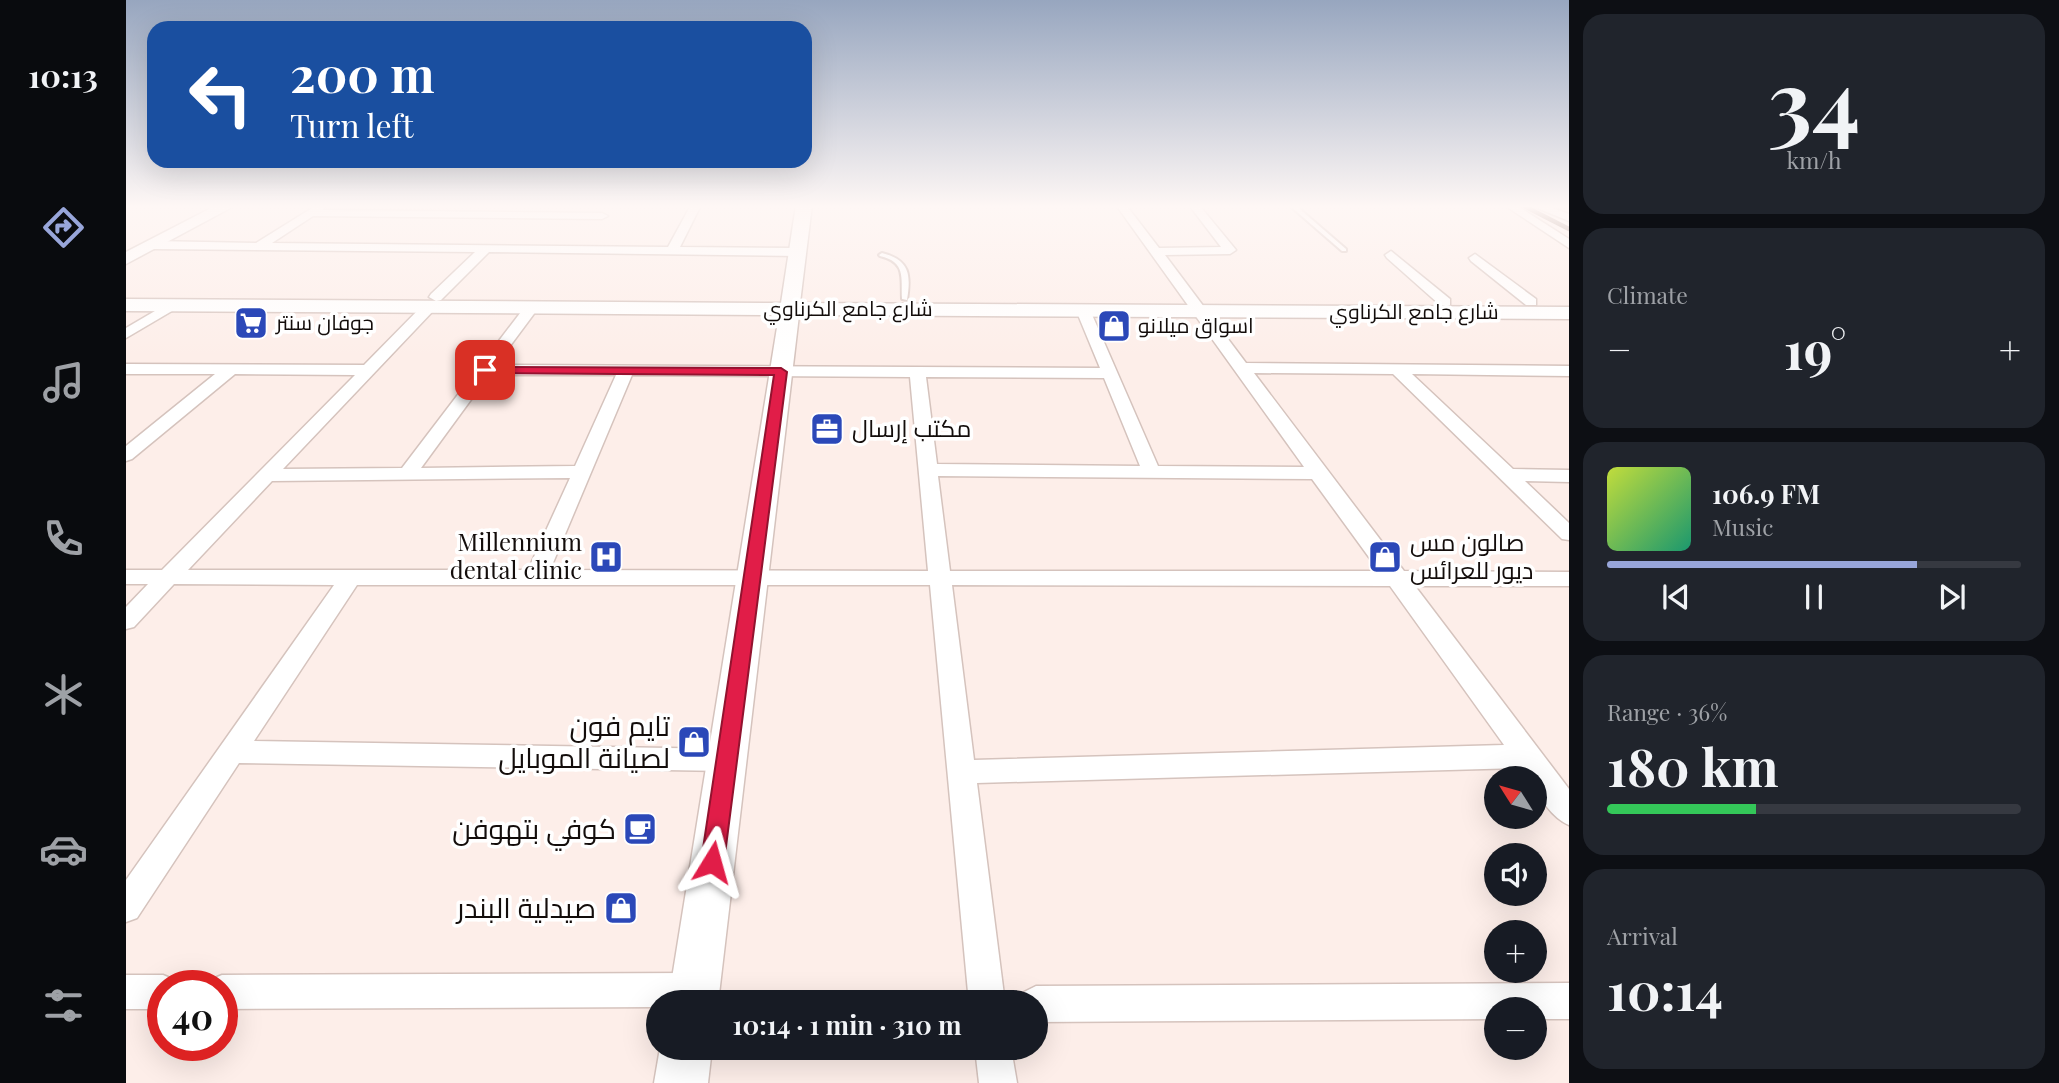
<!DOCTYPE html>
<meta charset="utf-8">
<style>
body{margin:0;font-family:"Playfair Display",Cairo,serif;background:#20242c;color:#f1f3f6;height:100vh;display:flex;flex-direction:column;font-size:26px;white-space:nowrap}
*{box-sizing:border-box;margin:0}
p{font-size:23px;color:#9ea1a6}
.icon{flex:none;width:38px;height:38px;fill:none;stroke:currentColor;stroke-width:2;stroke-linecap:round;stroke-linejoin:round}
.map{position:relative;flex:1;overflow:hidden}
.panel{display:flex;flex-direction:column;gap:14px;padding:14px;background:#0d0f14;width:490px}
.panel>*{flex:none}
.hud{position:absolute;left:21px;top:21px;width:665px;height:147px;border-radius:21px;box-shadow:0 7px 28px #0002;background:#1a4fa0;color:#fff;overflow:hidden}
.needle{width:46px;rotate:307deg}
.tools{position:absolute;left:1358px;top:766px;display:grid;gap:14px}
.tools a{display:grid;place-items:center;width:63px;height:63px;border-radius:50%;background:#171b24;box-shadow:0 7px 28px #0002;font-size:35px}
.speed{position:absolute;left:21px;top:970px;display:flex;gap:14px;font-size:35px;font-weight:700;text-align:center}
.speed>*{display:grid;place-content:center;width:91px;height:91px;border-radius:50%;background:#171b24;box-shadow:0 7px 28px #0002;line-height:1}
.speed .limit{border:10px solid #d22;background:#fff;color:#111}
.pin{position:absolute;display:grid;place-items:center;width:60px;height:60px;color:#fff;margin:-30px;border-radius:14px;box-shadow:0 4px 10px #0006}
.me{position:absolute;width:77px;margin:-38px;rotate:8deg;stroke-linejoin:round;filter:drop-shadow(0 0 5px #0008)}
.turn{display:flex;align-items:center;gap:24px;height:147px;padding:0 28px;font-size:32px}
.turn .icon{width:91px;height:91px;stroke-width:2.5}
.turn b{display:block;font-size:49px;line-height:60px}
.big{font-size:52px;font-weight:700;line-height:1.1}
.panel .widget{flex:1;display:flex;flex-direction:column;justify-content:center;gap:10px;min-width:0;padding:0 24px;border-radius:21px;background:#20242c}
.panel .dial{align-items:center;gap:0}
.dial b{font-size:91px;line-height:1}
.song{display:flex;align-items:center;gap:21px}
.cover{width:84px;height:84px;border-radius:10px;background:linear-gradient(135deg,hsl(70 70% 55%),hsl(160 70% 35%))}
.played{height:7px;border-radius:4px;background:linear-gradient(90deg,#98a6da 75%,#363941 75%)}
.keys{display:flex;justify-content:space-around;direction:ltr}
.heat{display:flex;justify-content:space-between;align-items:center;font-size:38px;direction:ltr}
.charge{height:10px;border-radius:5px;background:linear-gradient(90deg,#34c759 36%,#363941 0)}
.trip{position:absolute;left:520px;top:990px;width:402px;height:70px;border-radius:35px;background:#171b24;box-shadow:0 7px 28px #0002;font-weight:700;line-height:70px;text-align:center}
main{display:flex;flex:1;min-height:0}
.menu{display:flex;flex-direction:column;width:126px;justify-content:space-around;align-items:center;background:#090b0e;color:#9ea1a6}
.menu .icon{width:49px;height:49px}
.menu .selected{color:#98a6da}
.menu b{font-size:32px;color:#f1f3f6}
.map>svg:first-child{display:block}
.lines{fill:none;stroke-linecap:round;stroke-linejoin:round}
.stream{stroke:#8b695e;stroke-width:4.5}
.lane-casing{stroke:#d5c3bd;stroke-width:4}
.street-casing{stroke:#d5c3bd;stroke-width:3}
.secondary-casing{stroke:#d5c3bd;stroke-width:3}
.lane{fill:#fff;fill-rule:evenodd}
.street{fill:#fff;fill-rule:evenodd}
.secondary{fill:#fff;fill-rule:evenodd}
.route{fill:#e11d48;stroke:#92132f;stroke-width:2}
.labels{text-anchor:middle;stroke-width:7;stroke-linejoin:round;paint-order:stroke}
.far-street-label{font-size:21px;fill:#130d0b;stroke:#fff}
.far-poi-label{font-size:21px;fill:#130d0b;stroke:#fff;text-anchor:start}
.poi-label{font-size:24px;fill:#130d0b;stroke:#fff;text-anchor:start}
.near-poi-label{font-size:28px;fill:#130d0b;stroke:#fff;text-anchor:end}
</style>
<main>
<nav class="menu">
<b>10:13</b>
<svg class="icon selected" aria-label="directions" viewBox="0 0 24 24"><path d="M12 3l9 9-9 9-9-9zM9 14v-3h6M13 9l2 2-2 2"/></svg>
<svg class="icon" aria-label="music" viewBox="0 0 24 24"><path d="M9 18V5l10-2v13"/><circle cx="6" cy="18" r="3"/><circle cx="16" cy="16" r="3"/></svg>
<svg class="icon" aria-label="phone" viewBox="0 0 24 24"><path d="M5 4h4l2 5-3 2q2 4 5 5l2-3 5 2v4C11 20 4 13 5 4z"/></svg>
<svg class="icon" aria-label="climate" viewBox="0 0 24 24"><path d="M12 3v18M4 7l16 10M4 17L20 7"/></svg>
<svg class="icon" aria-label="car" viewBox="0 0 24 24"><path d="M5 17H2v-5l4-1 3-4h7l3 4 3 1v5h-3M9 17h6M6 11h13"/><circle cx="7" cy="17" r="2"/><circle cx="17" cy="17" r="2"/></svg>
<svg class="icon" aria-label="filters" viewBox="0 0 24 24"><path d="M4 7h16M4 17h16"/><circle cx="9" cy="7" r="2"/><circle cx="15" cy="17" r="2"/></svg>
</nav>
<div class="map">
<svg width="1443" height="1083" viewBox="0 0 1443 1083">
<rect width="100%" height="100%" fill="#fdeee9"/>
<g class="lines">
<path class="stream" d="M1396 205 1443 229"/>
<defs>
<g id="lane">
<path d="M1163 205H1169L1220 249V251H1216Z"/>
<path d="M756 253C784 260 785 275 781 300L776 299C775 277 780 262 754 256L753 255Z"/>
</g>
<g id="street">
<path d="M191 205H200L197 210 476 213 482 216 476 219 187 216 146 243 542 247 565 205H575L554 247 672 248 678 252 672 256 363 252 315 300 310 301 303 297 305 294 349 252 27 249 21 245 27 241 130 243Z"/>
<path d="M990 205H1000L1033 248 1095 247 1063 205H1073L1110 250 1104 254 1039 255 1120 363 1443 366V376L1286 374 1387 469 1443 470V482L1399 481 1443 523V540L1436 539 1267 374 1128 373 1278 571 1443 572V586H1289L1443 789V825C1428 819 1409 796 1409 779H1402L1394 768 851 783 879 1003H843L804 585H231L128 741 601 749 611 752 615 760 611 768 601 771 113 763 11 918 0 922V880L208 585 48 584 8 627 0 629V607L22 584H0V570H36L229 375 109 374 6 459 0 461V446L89 374H0V364L238 365 298 304H308V310L157 469 276 468 401 304 406 303 413 307 370 365 974 368 950 310 957 306 964 310 1032 466 1178 467ZM363 375H490L449 466 295 468ZM506 375 784 377 802 571 424 570ZM800 377 978 378 1014 466 811 464ZM812 476 1186 479 1253 571H824ZM444 478 402 570H62L146 481ZM826 585 1264 586 1378 745 848 760Z"/>
<path d="M1378 205H1390L1443 239V248Z"/>
<path d="M1404 205H1418L1443 214V221Z"/>
<path d="M1265 251 1324 299V305H1314L1261 258 1259 255Z"/>
<path d="M1349 254 1410 299V305H1400L1345 261 1343 258Z"/>
<path d="M46 301 51 302V308L0 338V328Z"/>
<path d="M568 973 580 978 585 990 580 1002 532 1003V1007L96 1009V985H81L84 980 96 975Z"/>
<path d="M0 975H37L49 980 52 985H37V1009H0Z"/>
<path d="M1443 983V1019H1409V1010H1370V1019L910 1022V1003H893L898 992 910 986Z"/>
<path d="M849 1048H885L891 1083H853Z"/>
</g>
<g id="secondary">
<path d="M91 205H110L0 264V252Z"/>
<path d="M670 205H686L674 303 1443 307V319L673 315 592 1003H542L653 315 0 311V299L655 303Z"/>
<path d="M534 1048H586L582 1083H528Z"/>
</g>
</defs>
<use href="#lane" class="lane-casing"/>
<use href="#street" class="street-casing"/>
<use href="#secondary" class="secondary-casing"/>
<use href="#lane" class="lane"/>
<use href="#street" class="street"/>
<use href="#secondary" class="secondary"/>
</g>
<linearGradient id="sky" x2="0" y2="1"><stop stop-color="#97a6bf"/><stop offset="0.58" stop-color="#fef7f5"/><stop offset="1" stop-color="#fef7f5" stop-opacity="0"/></linearGradient>
<rect width="1443" height="356" fill="url(#sky)"/>
<path class="route" d="M359 367 655 368 661 372 598 862 595 870 586 873 578 870 575 862 648 375 355 373V368Z"/>
<defs>
<symbol id="supermarket-square" viewBox="-11 -11 22 22"><rect x="-9" y="-9" width="18" height="18" rx="4" fill="#2b48b8" stroke="#fff"/><path d="M-6-5.5h2.5l.6 2H6L4.5 2H-2.5L-4.4-4H-6ZM-1.5 3.2a1.3 1.3 0 1 0 .1 0ZM3 3.2a1.3 1.3 0 1 0 .1 0Z" fill="#fff"/></symbol>
<symbol id="shop-square" viewBox="-11 -11 22 22"><rect x="-9" y="-9" width="18" height="18" rx="4" fill="#2b48b8" stroke="#fff"/><path d="M-5-2.5h2.3a2.7 3.5 0 0 1 5.4 0H5L5.5 6h-11ZM-1.5-2.5h3a1.5 2.3 0 0 0-3 0Z" fill="#fff"/></symbol>
<symbol id="office-square" viewBox="-11 -11 22 22"><rect x="-9" y="-9" width="18" height="18" rx="4" fill="#2b48b8" stroke="#fff"/><path d="M-6-3h4V-5.5h4V-3h4V5H-6ZM-1-4.5V-3h2v-1.5ZM-6 0V1H6V0Z" fill="#fff"/></symbol>
<symbol id="hospital-square" viewBox="-11 -11 22 22"><rect x="-9" y="-9" width="18" height="18" rx="4" fill="#2b48b8" stroke="#fff"/><path d="M-5-5h3v3.5h4V-5h3V5h-3V1.5h-4V5h-3Z" fill="#fff"/></symbol>
<symbol id="cafe-square" viewBox="-11 -11 22 22"><rect x="-9" y="-9" width="18" height="18" rx="4" fill="#2b48b8" stroke="#fff"/><path d="M-5.5-4.5H6V0H3Q3 3.5 0 3.5H-2.5Q-5.5 3.5-5.5 0ZM3-3.2v2h1.7v-2ZM-6 4.5H4V6H-6Z" fill="#fff"/></symbol>
</defs>
<g fill-rule="evenodd">
<use href="#supermarket-square" x="106" y="304" width="38" height="38"/>
<use href="#shop-square" x="969" y="307" width="38" height="38"/>
<use href="#office-square" x="682" y="410" width="38" height="38"/>
<use href="#hospital-square" x="461" y="538" width="38" height="38"/>
<use href="#shop-square" x="1240" y="538" width="38" height="38"/>
<use href="#shop-square" x="549" y="723" width="38" height="38"/>
<use href="#cafe-square" x="495" y="810" width="38" height="38"/>
<use href="#shop-square" x="476" y="889" width="38" height="38"/>
</g>
<g class="labels">
<g class="far-street-label">
<text x="722" y="316">شارع جامع الكرناوي</text>
<text x="1288" y="319">شارع جامع الكرناوي</text>
</g>
<g class="far-poi-label">
<text x="150" y="330">جوفان سنتر</text>
<text x="1012" y="333">اسواق ميلانو</text>
</g>
<g class="poi-label">
<text x="726" y="437">مكتب إرسال</text>
<text x="456" y="551" text-anchor="end">Millennium<tspan x="456" dy="28">dental clinic</tspan></text>
<text x="1284" y="551">صالون مس<tspan x="1284" dy="28">ديور للعرائس</tspan></text>
</g>
<g class="near-poi-label">
<text x="544" y="736">تايم فون<tspan x="544" dy="32">لصيانة الموبايل</tspan></text>
<text x="490" y="839">كوفي بتهوفن</text>
<text x="470" y="918">صيدلية البندر</text>
</g>
</g>
</svg>
<div class="tools">
<a><svg class="needle" viewBox="-14 -14 28 28"><path d="M0-13l5 13h-10z" fill="#e53935"/><path d="M0 13l5-13h-10z" fill="#9ea1a6"/></svg></a>
<a><svg class="icon" aria-label="sound" viewBox="0 0 24 24"><path d="M4 9h4l5-4v14l-5-4H4zM17 9q2 3 0 6"/></svg></a>
<a>+</a>
<a>−</a>
</div>
<div class="speed"><div class="limit">40</div></div>
<div class="pin" style="left:359px;top:370px;background:#d93025"><svg class="icon" aria-label="arrive" viewBox="0 0 24 24"><path d="M6 21V4h12l-3 4 3 4H6"/></svg></div>
<svg class="me" style="left:586px;top:862px" viewBox="-20 -20 40 40"><path d="M0-17L14 15 0 8-14 15z" fill="#e11d48" stroke="#fff" stroke-width="4"/></svg>
<div class="trip">10:14 · 1 min · 310 m</div>
<div class="hud">
<div class="turn"><svg class="icon" aria-label="left" viewBox="0 0 24 24"><path d="M17 20v-9H6M10 6l-5 5 5 5"/></svg><div><b>200 m</b>Turn left</div></div>
</div>
</div>
<section class="panel">
<div class="widget dial"><b>34</b><p>km/h</p></div>
<div class="widget"><p>Climate</p>
<div class="heat"><a>−</a><b class="big">19°</b><a>+</a></div>
</div>
<div class="widget">
<div class="song"><i class="cover"></i><div><b>106.9 FM</b><p>Music</p></div></div>
<div class="played"></div>
<div class="keys"><svg class="icon" aria-label="previous" viewBox="0 0 24 24"><path d="M18 5L8 12l10 7zM5 5v14"/></svg><svg class="icon" aria-label="pause" viewBox="0 0 24 24"><path d="M8 5v14M16 5v14"/></svg><svg class="icon" aria-label="next" viewBox="0 0 24 24"><path d="M6 5l10 7-10 7zM19 5v14"/></svg></div>
</div>
<div class="widget"><p>Range · 36%</p><b class="big">180 km</b><div class="charge"></div></div>
<div class="widget"><p>Arrival</p><b class="big">10:14</b></div>
</section>
</main>
